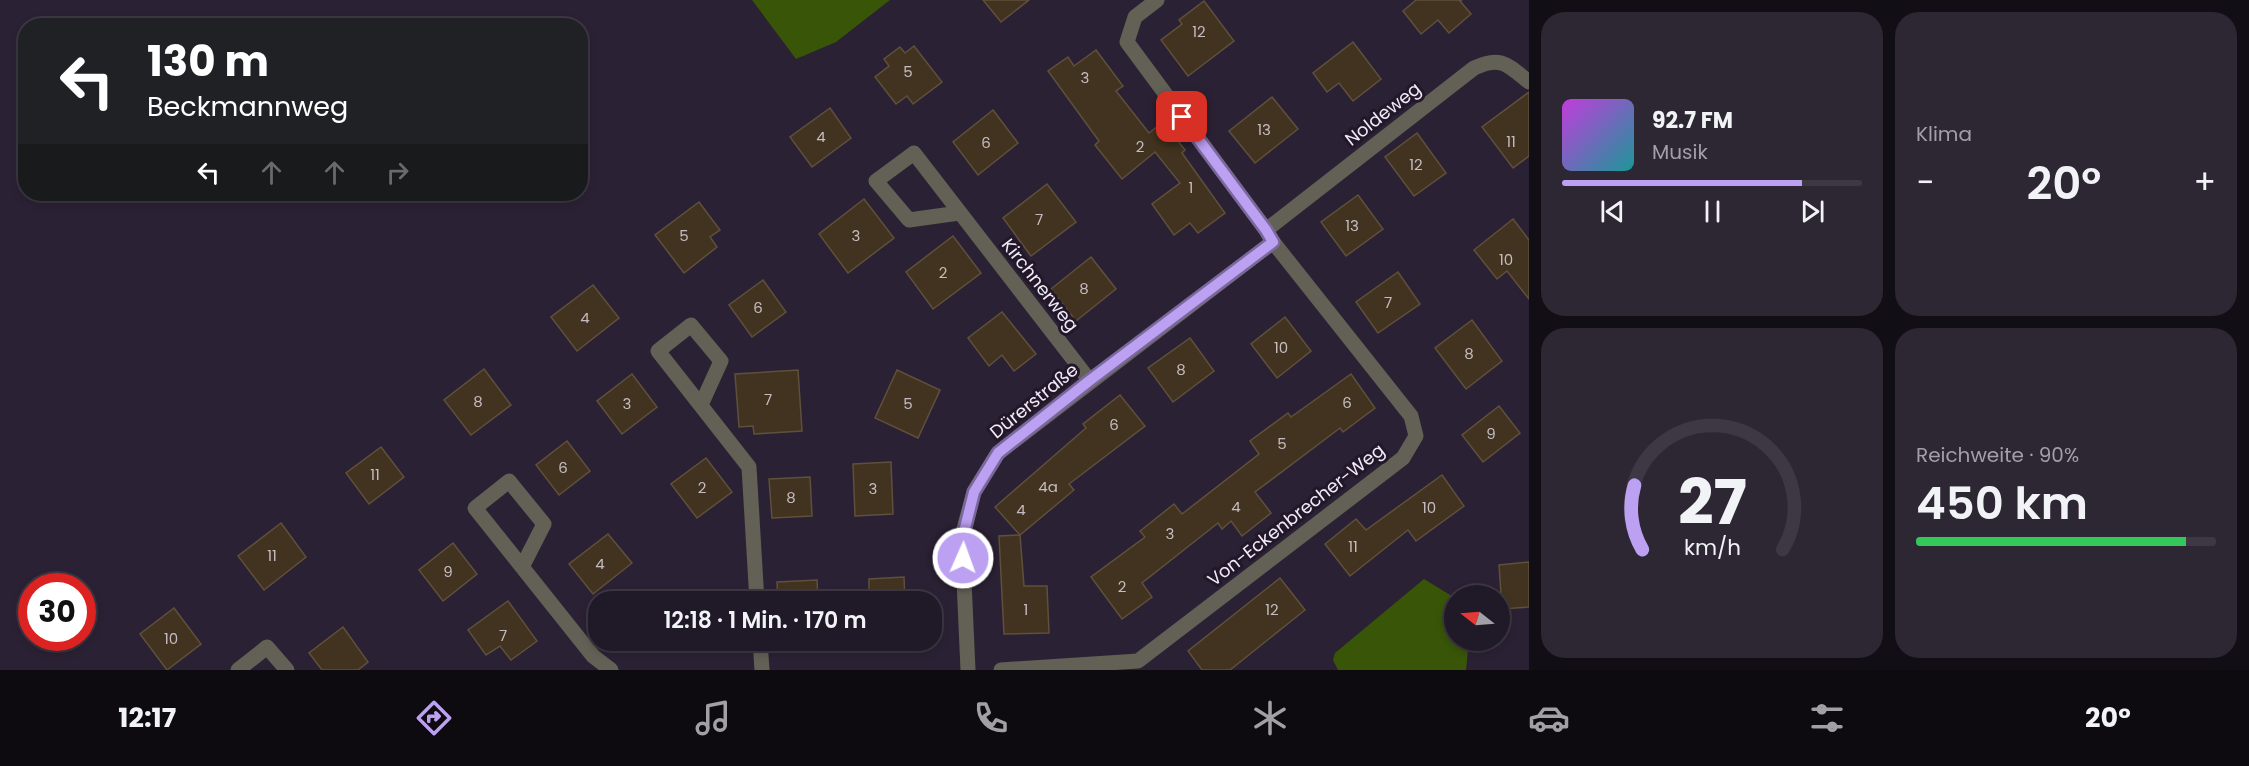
<!DOCTYPE html>
<html lang="de">
<meta charset="utf-8">
<style>
body{margin:0;font-family:Poppins,sans-serif;background:#2d2633;color:#f1f3f6;height:100vh;display:flex;flex-direction:column;font-size:22px;white-space:nowrap}
*{box-sizing:border-box;margin:0}
p{font-size:20px;color:#a2a0a7}
.icon{flex:none;width:33px;height:33px;fill:none;stroke:currentColor;stroke-width:2;stroke-linecap:round;stroke-linejoin:round}
.map{position:relative;flex:1;overflow:hidden}
.sheet{display:flex;flex-direction:column;gap:12px;padding:12px;background:#120e15;width:720px}
.sheet>*{flex:none}
.guide{position:absolute;left:18px;top:18px;width:570px;height:183px;border-radius:24px;box-shadow:0 3px 9px #0003,0 0 0 2px #3d3844;background:#202124;color:#fff;overflow:hidden}
.needle{width:39px;rotate:287deg}
.fabs{position:absolute;left:1444px;top:585px;display:grid;gap:12px}
.fabs a{display:grid;place-items:center;width:66px;height:66px;border-radius:50%;background:#201927;box-shadow:0 3px 9px #0003,0 0 0 2px #3d3844;font-size:30px}
.speed{position:absolute;left:18px;top:573px;display:flex;gap:12px;font-size:30px;font-weight:700;text-align:center}
.speed>*{display:grid;place-content:center;width:78px;height:78px;border-radius:50%;background:#201927;box-shadow:0 3px 9px #0003,0 0 0 2px #3d3844;line-height:1}
.speed .limit{border:9px solid #d22;background:#fff;color:#111}
.pin{position:absolute;display:grid;place-items:center;width:51px;height:51px;color:#fff;margin:-26px;border-radius:12px;box-shadow:0 3px 9px #0006}
.me{position:absolute;width:66px;margin:-33px;rotate:2deg;stroke-linejoin:round;filter:drop-shadow(0 0 4px #0008)}
.turn{display:flex;align-items:center;gap:21px;height:126px;padding:0 30px;font-size:27px}
.turn .icon{width:78px;height:78px;stroke-width:2.5}
.turn b{display:block;font-size:42px;line-height:51px}
.lanes{display:flex;align-items:center;height:57px;padding:0 30px;background:#0003;justify-content:center;gap:30px;direction:ltr}
.lanes .off{opacity:.35}
.big{font-size:45px;font-weight:600;line-height:1.1}
.sheet .tile{flex:1;display:flex;flex-direction:column;justify-content:center;gap:9px;min-width:0;padding:0 21px;border-radius:24px;background:#2d2633}
.sheet .dial{align-items:center;gap:0}
.dial svg{height:156px;overflow:visible;fill:none;stroke:#3d3844;stroke-width:7;stroke-linecap:round;text-anchor:middle}
.dial text{fill:#f1f3f6;stroke:none}
.song{display:flex;align-items:center;gap:18px}
.cover{width:72px;height:72px;border-radius:9px;background:linear-gradient(135deg,hsl(290 70% 55%),hsl(180 70% 35%))}
.played{height:6px;border-radius:3px;background:linear-gradient(90deg,#bca0f2 80%,#3d3844 80%)}
.keys{display:flex;justify-content:space-around;direction:ltr}
.heat{display:flex;justify-content:space-between;align-items:center;font-size:33px;direction:ltr}
.charge{height:9px;border-radius:4px;background:linear-gradient(90deg,#34c759 90%,#3d3844 0)}
.sheet .tiles{flex:1;display:grid;gap:12px;grid-template-columns:repeat(2,1fr)}
.trip{position:absolute;left:588px;top:591px;width:354px;height:60px;border-radius:24px;background:#201927;box-shadow:0 3px 9px #0003,0 0 0 2px #3d3844;font-weight:600;line-height:60px;text-align:center}
.menu{display:flex;height:96px;justify-content:space-around;align-items:center;background:#0d0a10;color:#a2a0a7}
.menu .icon{width:42px;height:42px}
.menu .active{color:#bca0f2}
.menu b{font-size:27px;color:#f1f3f6}
main{display:flex;flex:1;min-height:0}
.map>svg:first-child{display:block}
.green{fill:#385508}
.building{fill:#41331f;stroke:#5f503c;stroke-width:1.5}
.lines{fill:none;stroke-linecap:round;stroke-linejoin:round}
.minor{stroke:#636055;stroke-width:15}
.route-casing{stroke:#7a689d;stroke-width:15}
.route{stroke:#bca0f2;stroke-width:10}
.labels{text-anchor:middle;stroke-width:6;stroke-linejoin:round;paint-order:stroke}
.number-label{font-size:15px;fill:#c5bcc1}
.street-label{font-size:18px;fill:#f1eaf7;stroke:#22182a}
</style>
<main>
<div class="map">
<svg width="1529" height="670" viewBox="0 0 1529 670">
<rect width="100%" height="100%" fill="#2b2134"/>
<g class="green">
<path d="M752 0H890L836 42 796 59Z"/>
<path d="M1424 579 1455 598V640L1469 641 1466 670H1338L1333 660 1335 653Z"/>
</g>
<g class="building">
<path d="M983 0H1029L1001 22Z"/>
<path d="M1416 0H1462L1460 1 1471 14 1449 33 1438 20 1421 34 1403 11Z"/>
<path d="M1204 1 1234 41 1188 76 1161 40 1182 24 1179 20Z"/>
<path d="M1353 42 1381 79 1353 101 1339 83 1327 92 1313 73Z"/>
<path d="M914 46 942 82 913 104 907 96 896 104 875 77 889 66 884 59 900 47 905 53Z"/>
<path d="M1096 50 1123 86 1116 91 1149 133 1163 122 1185 150 1182 153 1225 213 1198 233 1190 223 1174 235 1152 204 1180 183 1155 152 1122 179 1095 145 1099 141 1048 71 1068 57 1074 66Z"/>
<path d="M1529 92V156L1513 168 1482 127Z"/>
<path d="M1272 97 1298 129 1255 163 1229 131Z"/>
<path d="M830 108 851 138 812 167 790 137Z"/>
<path d="M993 110 1018 143 978 175 953 142Z"/>
<path d="M1417 133 1446 173 1414 196 1385 157Z"/>
<path d="M1047 184 1076 222 1031 256 1003 218Z"/>
<path d="M1358 195 1383 229 1346 256 1321 222Z"/>
<path d="M864 199 894 238 848 273 819 234Z"/>
<path d="M699 202 720 230 710 237 717 247 684 273 655 235Z"/>
<path d="M1513 219 1529 240V299L1507 271 1497 279 1474 250Z"/>
<path d="M953 236 981 273 933 309 906 272Z"/>
<path d="M1091 257 1116 289 1076 321 1051 289Z"/>
<path d="M1398 272 1420 304 1378 333 1356 302Z"/>
<path d="M763 280 786 312 752 337 729 305Z"/>
<path d="M593 285 619 318 577 351 551 317Z"/>
<path d="M1002 312 1036 354 1014 371 1002 355 989 366 968 338Z"/>
<path d="M1285 317 1311 351 1277 378 1251 344Z"/>
<path d="M1472 320 1502 361 1466 389 1435 348Z"/>
<path d="M1190 338 1214 371 1173 402 1148 368Z"/>
<path d="M484 369 511 405 471 435 444 400Z"/>
<path d="M798 370 802 431 754 434 753 426 739 427 735 374Z"/>
<path d="M897 370 940 390 918 438 875 418Z"/>
<path d="M632 374 657 407 622 434 597 401Z"/>
<path d="M1351 374 1375 408 1343 432 1340 428 1255 492 1271 513 1242 536 1231 521 1222 529 1218 523 1142 583 1152 597 1122 619 1091 577 1145 537 1140 531 1174 504 1182 514 1259 454 1250 441 1288 413 1291 417Z"/>
<path d="M1120 395 1145 426 1069 484 1074 490 1020 535 995 507 1086 428 1083 424Z"/>
<path d="M1499 406 1520 433 1483 462 1462 435Z"/>
<path d="M567 441 590 471 559 495 536 465Z"/>
<path d="M381 447 404 477 369 504 346 473Z"/>
<path d="M706 458 732 492 697 518 671 484Z"/>
<path d="M891 462 893 514 855 516 853 464Z"/>
<path d="M1442 475 1464 506 1416 541 1408 530 1350 576 1325 544 1356 519 1366 530Z"/>
<path d="M810 477 812 516 772 518 769 479Z"/>
<path d="M281 523 306 557 264 590 238 556Z"/>
<path d="M608 534 632 563 593 594 569 564Z"/>
<path d="M1020 535 1024 586H1047L1049 633 1004 634 999 536Z"/>
<path d="M453 543 477 574 443 601 419 570Z"/>
<path d="M1529 562V607L1502 609 1499 565Z"/>
<path d="M904 577 905 602H869V579Z"/>
<path d="M1280 578 1305 610 1230 670H1202L1188 651Z"/>
<path d="M817 580 818 602H778L777 582Z"/>
<path d="M508 601 537 641 511 660 500 646 486 655 468 630Z"/>
<path d="M174 608 201 644 167 670 140 634Z"/>
<path d="M343 627 368 662 358 670H322L309 653Z"/>
</g>
<g class="lines">
<g class="minor">
<path d="M959 213 909 220 876 181 914 153 1090 381"/>
<path d="M1266 230 1474 68C1501 55 1508 65 1529 82"/>
<path d="M701 405 721 361 691 325 658 351 749 467 757 602"/>
<path d="M522 567 544 524 509 481 475 508 593 656 611 670"/>
<path d="M760 640 762 670"/>
<path d="M238 670 267 647 287 670"/>
<path d="M968 670 962 536 974 492 998 453 1273 242"/>
<path d="M1001 670 1138 661 1403 458 1416 436 1411 416 1273 242 1266 230 1127 42 1135 17 1157 0"/>
</g>
</g>
<g class="lines">
<defs>
<path id="route" d="M963 558V536L974 492 998 453 1089 381 1273 242 1266 230 1182 117"/>
</defs>
<use href="#route" class="route-casing"/>
<use href="#route" class="route"/>
</g>
<g class="labels">
<g class="number-label">
<text x="1199" y="37">12</text>
<text x="908" y="77">5</text>
<text x="1085" y="83">3</text>
<text x="1264" y="135">13</text>
<text x="821" y="142">4</text>
<text x="1511" y="147">11</text>
<text x="986" y="148">6</text>
<text x="1140" y="152">2</text>
<text x="1416" y="170">12</text>
<text x="1191" y="193">1</text>
<text x="1039" y="225">7</text>
<text x="1352" y="231">13</text>
<text x="684" y="241">5</text>
<text x="856" y="241">3</text>
<text x="1506" y="265">10</text>
<text x="943" y="278">2</text>
<text x="1084" y="294">8</text>
<text x="1388" y="308">7</text>
<text x="758" y="313">6</text>
<text x="585" y="323">4</text>
<text x="1281" y="353">10</text>
<text x="1469" y="359">8</text>
<text x="1181" y="375">8</text>
<text x="768" y="405">7</text>
<text x="478" y="407">8</text>
<text x="1347" y="408">6</text>
<text x="627" y="409">3</text>
<text x="908" y="409">5</text>
<text x="1114" y="430">6</text>
<text x="1491" y="439">9</text>
<text x="1282" y="449">5</text>
<text x="563" y="473">6</text>
<text x="375" y="480">11</text>
<text x="1048" y="492">4a</text>
<text x="702" y="493">2</text>
<text x="873" y="494">3</text>
<text x="791" y="503">8</text>
<text x="1236" y="512">4</text>
<text x="1429" y="513">10</text>
<text x="1021" y="515">4</text>
<text x="1170" y="539">3</text>
<text x="1353" y="552">11</text>
<text x="272" y="561">11</text>
<text x="600" y="569">4</text>
<text x="448" y="577">9</text>
<text x="1122" y="592">2</text>
<text x="1026" y="615">1</text>
<text x="1272" y="615">12</text>
<text x="503" y="641">7</text>
<text x="171" y="644">10</text>
</g>
<g class="street-label">
<text transform="translate(1383 114) rotate(-38)" y="6">Noldeweg</text>
<text transform="translate(1040 285) rotate(52)" y="6">Kirchnerweg</text>
<text transform="translate(1034 401) rotate(-39)" y="6">Dürerstraße</text>
<text transform="translate(1296 515) rotate(-38)" y="6">Von-Eckenbrecher-Weg</text>
</g>
</g>
</svg>
<div class="fabs">
<a><svg class="needle" viewBox="-14 -14 28 28"><path d="M0-13l5 13h-10z" fill="#e53935"/><path d="M0 13l5-13h-10z" fill="#a2a0a7"/></svg></a>
</div>
<div class="speed"><div class="limit">30</div></div>
<div class="pin" style="left:1182px;top:117px;background:#d93025"><svg class="icon" aria-label="arrive" viewBox="0 0 24 24"><path d="M6 21V4h12l-3 4 3 4H6"/></svg></div>
<svg class="me" style="left:963px;top:558px" viewBox="-20 -20 40 40"><circle r="17" fill="#bca0f2" stroke="#fff" stroke-width="3"/><path d="M0-11L8 9 0 5-8 9z" fill="#fff"/></svg>
<div class="trip">12:18 · 1 Min. · 170 m</div>
<div class="guide">
<div class="turn"><svg class="icon" aria-label="left" viewBox="0 0 24 24"><path d="M17 20v-9H6M10 6l-5 5 5 5"/></svg><div><b>130 m</b>Beckmannweg</div></div>
<div class="lanes"><svg class="icon" aria-label="left" viewBox="0 0 24 24"><path d="M17 20v-9H6M10 6l-5 5 5 5"/></svg><svg class="icon off" aria-label="ahead" viewBox="0 0 24 24"><path d="M12 20V5M6 11l6-6 6 6"/></svg><svg class="icon off" aria-label="ahead" viewBox="0 0 24 24"><path d="M12 20V5M6 11l6-6 6 6"/></svg><svg class="icon off" aria-label="right" viewBox="0 0 24 24"><path d="M7 20v-9h11M14 6l5 5-5 5"/></svg></div>
</div>
</div>
<section class="sheet">
<div class="tiles">
<div class="tile">
<div class="song"><i class="cover"></i><div><b>92.7 FM</b><p>Musik</p></div></div>
<div class="played"></div>
<div class="keys"><svg class="icon" aria-label="previous" viewBox="0 0 24 24"><path d="M18 5L8 12l10 7zM5 5v14"/></svg><svg class="icon" aria-label="pause" viewBox="0 0 24 24"><path d="M8 5v14M16 5v14"/></svg><svg class="icon" aria-label="next" viewBox="0 0 24 24"><path d="M6 5l10 7-10 7zM19 5v14"/></svg></div>
</div>
<div class="tile"><p>Klima</p>
<div class="heat"><a>−</a><b class="big">20°</b><a>+</a></div>
</div>
<div class="tile dial"><svg viewBox="0 0 100 80">
<path d="M14 69A42 42 0 1 1 86 69"/>
<path d="M14 69A42 42 0 0 1 10 36" stroke="#bca0f2"/>
<text x="50" y="56" font-size="32" font-weight="700">27</text>
<text x="50" y="72" font-size="11">km/h</text>
</svg></div>
<div class="tile"><p>Reichweite · 90%</p><b class="big">450 km</b><div class="charge"></div></div>
</div>
</section>
</main>
<nav class="menu">
<b>12:17</b>
<svg class="icon active" aria-label="directions" viewBox="0 0 24 24"><path d="M12 3l9 9-9 9-9-9zM9 14v-3h6M13 9l2 2-2 2"/></svg>
<svg class="icon" aria-label="music" viewBox="0 0 24 24"><path d="M9 18V5l10-2v13"/><circle cx="6" cy="18" r="3"/><circle cx="16" cy="16" r="3"/></svg>
<svg class="icon" aria-label="phone" viewBox="0 0 24 24"><path d="M5 4h4l2 5-3 2q2 4 5 5l2-3 5 2v4C11 20 4 13 5 4z"/></svg>
<svg class="icon" aria-label="climate" viewBox="0 0 24 24"><path d="M12 3v18M4 7l16 10M4 17L20 7"/></svg>
<svg class="icon" aria-label="car" viewBox="0 0 24 24"><path d="M5 17H2v-5l4-1 3-4h7l3 4 3 1v5h-3M9 17h6M6 11h13"/><circle cx="7" cy="17" r="2"/><circle cx="17" cy="17" r="2"/></svg>
<svg class="icon" aria-label="filters" viewBox="0 0 24 24"><path d="M4 7h16M4 17h16"/><circle cx="9" cy="7" r="2"/><circle cx="15" cy="17" r="2"/></svg>
<b>20°</b>
</nav>
